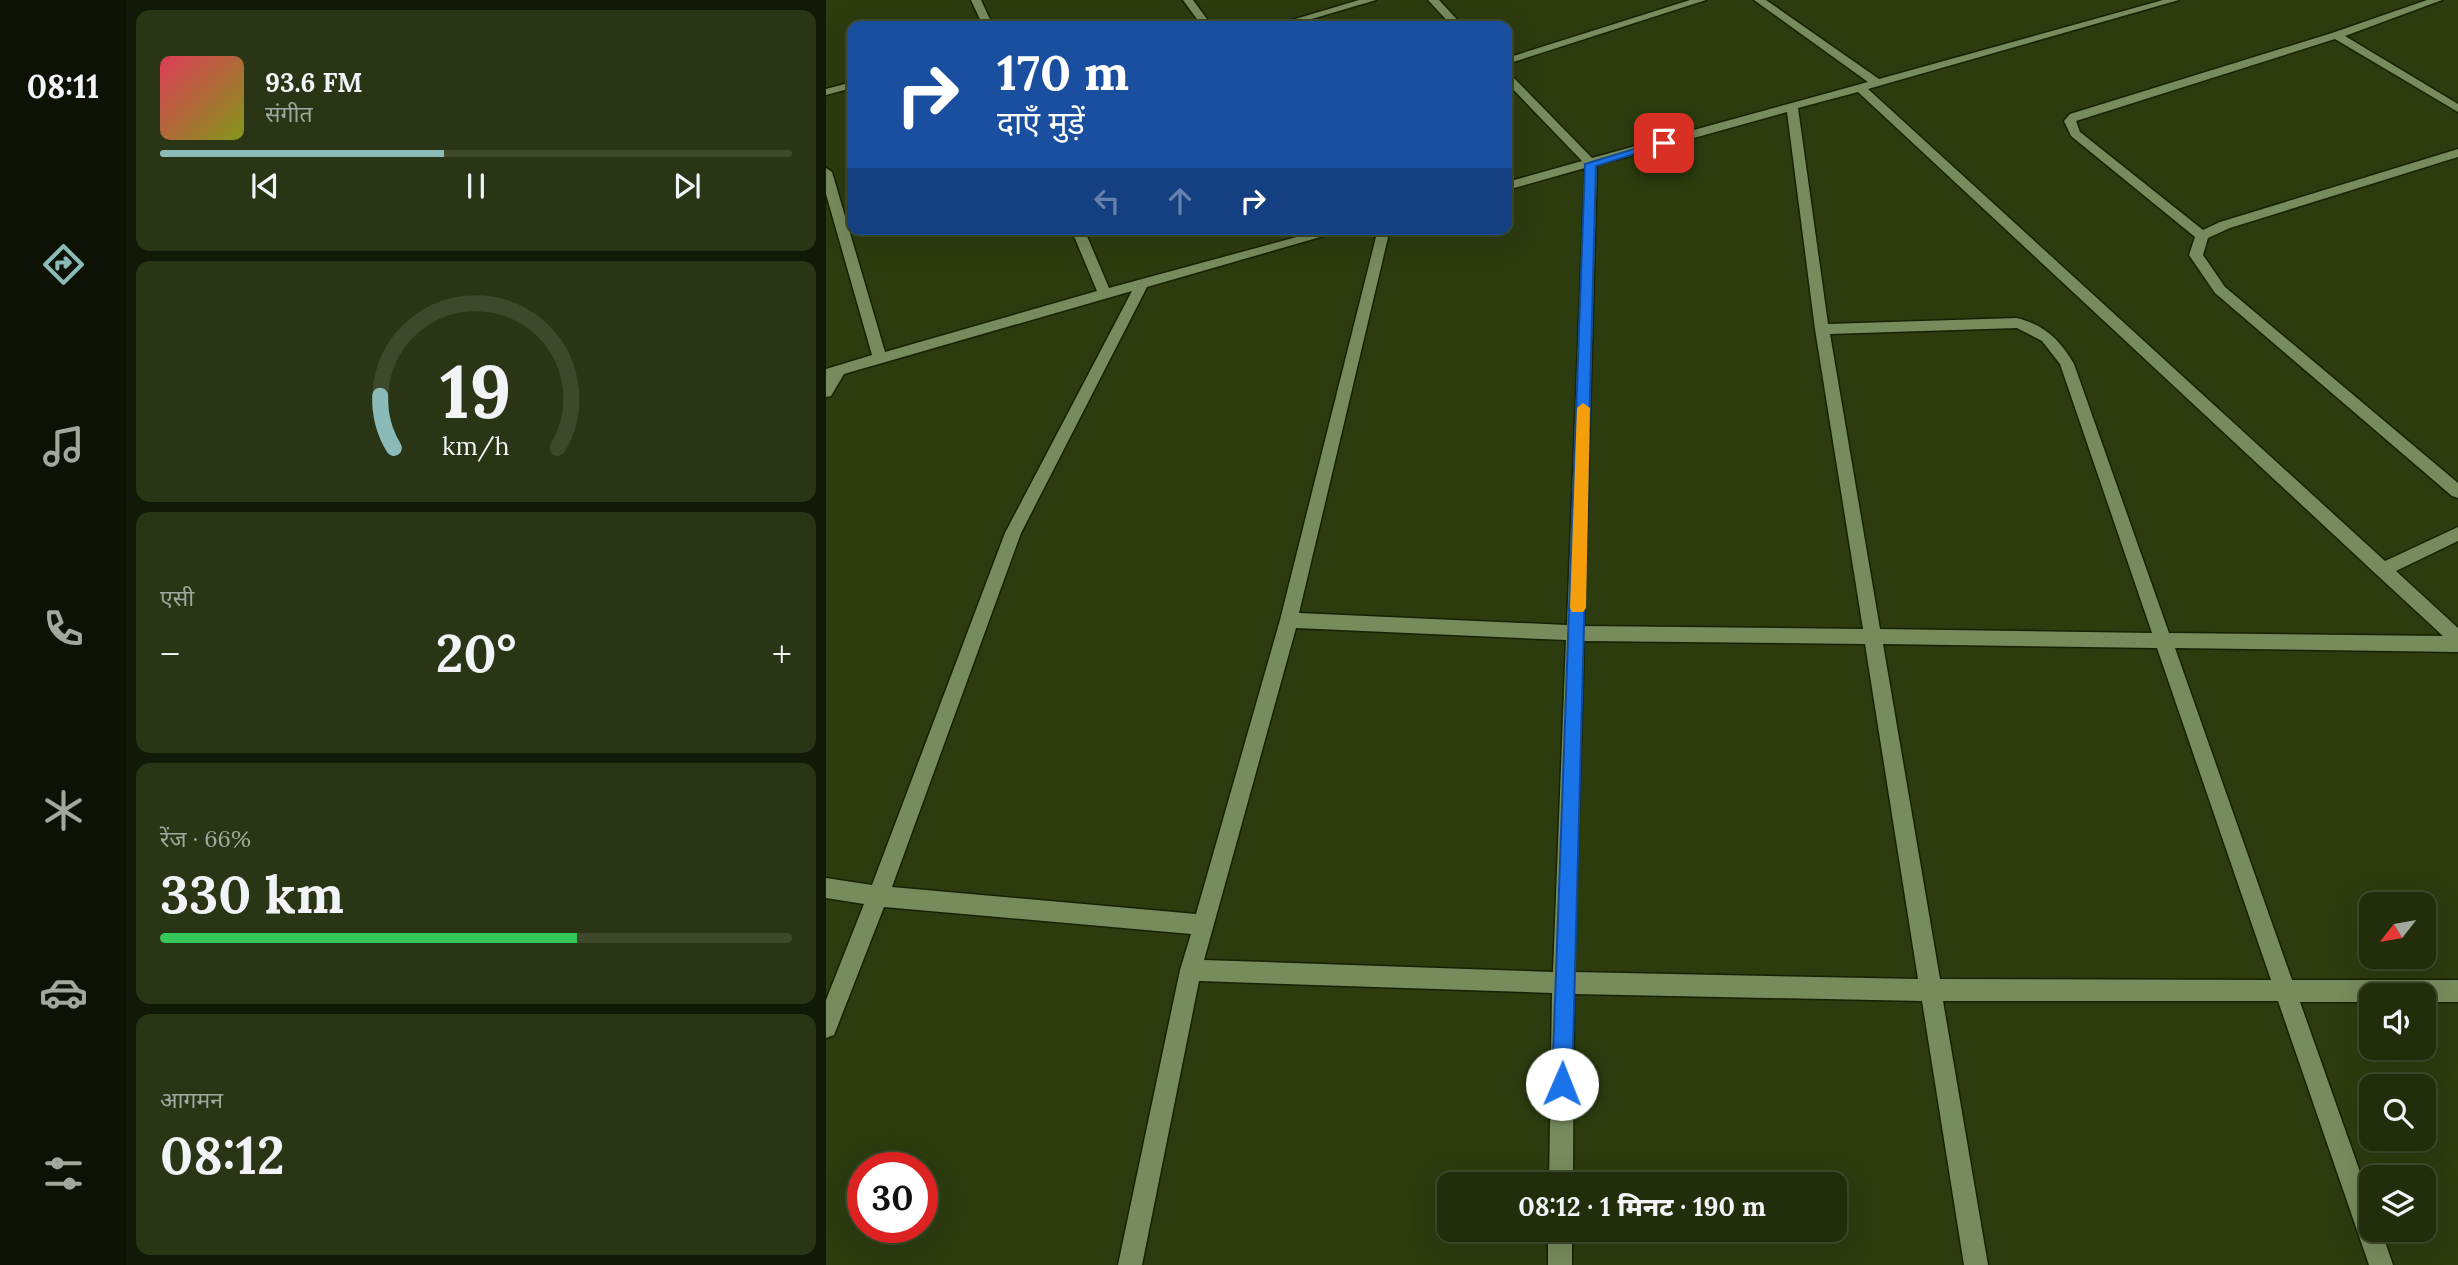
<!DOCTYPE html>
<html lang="hi">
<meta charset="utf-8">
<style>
body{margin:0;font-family:Lora,"Noto Sans Devanagari",serif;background:#293514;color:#f1f3f6;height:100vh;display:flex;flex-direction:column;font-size:26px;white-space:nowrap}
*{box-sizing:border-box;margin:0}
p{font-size:23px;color:#a2a89d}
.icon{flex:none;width:38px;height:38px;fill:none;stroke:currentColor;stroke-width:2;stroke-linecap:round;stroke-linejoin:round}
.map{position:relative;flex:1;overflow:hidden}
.drawer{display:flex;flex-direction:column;gap:10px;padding:10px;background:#121906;width:700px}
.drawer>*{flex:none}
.banner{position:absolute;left:21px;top:21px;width:665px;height:214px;border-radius:14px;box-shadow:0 7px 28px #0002,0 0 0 2px #3e492c;background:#1a4fa0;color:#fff;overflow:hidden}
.needle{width:46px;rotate:239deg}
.controls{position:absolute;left:1533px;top:892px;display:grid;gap:14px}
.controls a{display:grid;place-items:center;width:77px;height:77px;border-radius:14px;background:#212d0b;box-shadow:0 7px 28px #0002,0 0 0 2px #3e492c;font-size:35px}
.speed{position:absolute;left:21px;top:1152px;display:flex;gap:14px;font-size:35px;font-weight:700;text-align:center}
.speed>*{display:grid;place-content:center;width:91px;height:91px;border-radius:50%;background:#212d0b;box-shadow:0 7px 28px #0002,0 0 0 2px #3e492c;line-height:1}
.speed .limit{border:10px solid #d22;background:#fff;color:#111}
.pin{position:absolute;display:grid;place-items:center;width:60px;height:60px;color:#fff;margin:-30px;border-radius:14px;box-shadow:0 4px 10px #0006}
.me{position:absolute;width:77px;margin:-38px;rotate:1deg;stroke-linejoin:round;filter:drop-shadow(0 0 5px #0008)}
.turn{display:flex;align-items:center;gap:24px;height:147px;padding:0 35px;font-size:32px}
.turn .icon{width:91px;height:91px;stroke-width:2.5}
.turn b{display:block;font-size:49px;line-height:60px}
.lanes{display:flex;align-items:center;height:66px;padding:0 35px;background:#0003;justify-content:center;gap:35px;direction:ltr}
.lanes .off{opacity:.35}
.big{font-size:52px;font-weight:800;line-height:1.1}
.drawer .widget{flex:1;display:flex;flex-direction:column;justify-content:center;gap:10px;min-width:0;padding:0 24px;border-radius:14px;background:#293514}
.drawer .dial{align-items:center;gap:0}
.dial svg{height:182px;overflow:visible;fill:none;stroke:#3e492c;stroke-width:7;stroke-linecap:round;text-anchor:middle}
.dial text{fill:#f1f3f6;stroke:none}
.song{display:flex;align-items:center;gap:21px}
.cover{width:84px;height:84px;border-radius:10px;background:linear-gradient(135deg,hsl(350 70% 55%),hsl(70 70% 35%))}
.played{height:7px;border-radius:4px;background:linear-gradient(90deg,#8bbbb9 45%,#3e492c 45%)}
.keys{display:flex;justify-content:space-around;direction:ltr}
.heat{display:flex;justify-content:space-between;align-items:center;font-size:38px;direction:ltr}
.charge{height:10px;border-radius:5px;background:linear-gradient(90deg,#34c759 66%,#3e492c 0)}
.trip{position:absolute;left:611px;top:1172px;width:410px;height:70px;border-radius:14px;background:#212d0b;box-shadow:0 7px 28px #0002,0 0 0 2px #3e492c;font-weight:800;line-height:70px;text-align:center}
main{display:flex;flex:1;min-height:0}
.menu{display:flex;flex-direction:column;width:126px;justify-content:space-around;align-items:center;background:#0d1204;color:#a2a89d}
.menu .icon{width:49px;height:49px}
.menu .active{color:#8bbbb9}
.menu b{font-size:32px;color:#f1f3f6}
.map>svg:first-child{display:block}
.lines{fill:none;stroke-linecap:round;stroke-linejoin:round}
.minor-casing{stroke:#172202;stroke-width:3}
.minor{fill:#778b5c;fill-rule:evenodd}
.route{fill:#1a73e8;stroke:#114b97;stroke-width:2}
.slow{fill:#f59e0b}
</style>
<main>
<nav class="menu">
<b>08:11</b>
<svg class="icon active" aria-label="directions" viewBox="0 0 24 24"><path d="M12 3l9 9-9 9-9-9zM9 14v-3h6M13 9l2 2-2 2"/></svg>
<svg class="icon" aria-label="music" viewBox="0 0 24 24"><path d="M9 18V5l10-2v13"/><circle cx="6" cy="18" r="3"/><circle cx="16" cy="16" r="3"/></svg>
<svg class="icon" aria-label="phone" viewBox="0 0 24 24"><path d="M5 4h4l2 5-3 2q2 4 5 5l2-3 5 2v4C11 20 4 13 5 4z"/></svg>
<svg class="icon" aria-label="climate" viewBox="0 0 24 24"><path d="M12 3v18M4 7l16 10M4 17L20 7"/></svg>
<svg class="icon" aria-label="car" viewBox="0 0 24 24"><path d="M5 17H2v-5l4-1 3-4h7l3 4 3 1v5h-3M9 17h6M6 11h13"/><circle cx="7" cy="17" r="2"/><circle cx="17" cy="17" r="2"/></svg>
<svg class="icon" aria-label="filters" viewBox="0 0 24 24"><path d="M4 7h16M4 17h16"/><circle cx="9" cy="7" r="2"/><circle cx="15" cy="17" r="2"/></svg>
</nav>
<section class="drawer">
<div class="widget">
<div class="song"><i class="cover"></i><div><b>93.6 FM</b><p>संगीत</p></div></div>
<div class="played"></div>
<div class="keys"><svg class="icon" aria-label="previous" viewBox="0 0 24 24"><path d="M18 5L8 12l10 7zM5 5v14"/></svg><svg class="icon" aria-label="pause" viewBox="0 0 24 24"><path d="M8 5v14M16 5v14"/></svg><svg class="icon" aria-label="next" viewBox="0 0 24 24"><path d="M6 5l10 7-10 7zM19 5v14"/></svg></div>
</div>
<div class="widget dial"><svg viewBox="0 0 100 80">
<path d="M14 69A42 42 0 1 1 86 69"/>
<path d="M14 69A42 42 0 0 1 8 46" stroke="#8bbbb9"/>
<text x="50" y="56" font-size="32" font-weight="700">19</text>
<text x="50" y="72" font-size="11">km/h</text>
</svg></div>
<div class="widget"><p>एसी</p>
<div class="heat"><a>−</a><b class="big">20°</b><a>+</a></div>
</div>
<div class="widget"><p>रेंज · 66%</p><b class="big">330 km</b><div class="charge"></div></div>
<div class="widget"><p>आगमन</p><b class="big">08:12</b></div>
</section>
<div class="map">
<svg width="1632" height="1265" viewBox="0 0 1632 1265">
<rect width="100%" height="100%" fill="#2c3c0f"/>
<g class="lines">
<defs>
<g id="minor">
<path d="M145 0H155L167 26H157Z"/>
<path d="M357 0H367L386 26H376Z"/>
<path d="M533 0H550L462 26H446Z"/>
<path d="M602 0H613L637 26H626Z"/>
<path d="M864 0H880L681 64V58Z"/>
<path d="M928 0H940L1053 79 1337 0H1353L1042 89 1559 561 1632 527V541L1570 571 1632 628V652L1349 648 1466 980H1632V1002H1598V996H1545V1002H1474L1545 1203V1230H1555L1567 1265H1543L1452 1001H1117L1162 1265H1138L1096 1001 748 994 747 1185H723L726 993 373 981 316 1265H292L354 970 365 934 58 907 8 1035 0 1038V1000L38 904 0 898V878L46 885 179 533 306 291 18 374 5 396 0 397V369L46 355 0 194V168L6 172 59 352 271 291 245 229H258L283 288 500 229H522L321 287 195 533 66 887 370 914 454 620 552 229H564L473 613 741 625 759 168 681 190V182L756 161 681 83V74L685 75 766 158 1042 82ZM1032 92 1551 575 1617 636 1343 633 1248 364C1234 340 1219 325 1191 318L1002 324 972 108ZM961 112 989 329 1037 629 758 626 771 165ZM1191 328 1216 341 1234 364 1326 633 1054 629 1004 334ZM470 628 740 640 727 972 378 960ZM758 641 1039 644 1092 979 748 972ZM1057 644 1331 648 1445 980 1114 979Z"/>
<path d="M1601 0H1616L1519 36 1632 104V112L1509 39 1250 121 1254 132 1377 230 1394 222 1632 149V157L1404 228 1382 238 1377 255 1399 287 1632 483V498L1626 496 1389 293 1363 255 1369 237 1245 136 1238 121 1244 114 1506 33Z"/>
<path d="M26 82V88L0 95V89Z"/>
<rect x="722" y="1230" width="24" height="35"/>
</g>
</defs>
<use href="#minor" class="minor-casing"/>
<use href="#minor" class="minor"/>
</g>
<path class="route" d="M834 141 843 143 770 166 746 1084 743 1091 736 1094 729 1091 726 1084 759 164Z"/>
<path class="slow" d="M757 403 764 408 760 608 757 612H746L744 608 751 408Z"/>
</svg>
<div class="controls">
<a><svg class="needle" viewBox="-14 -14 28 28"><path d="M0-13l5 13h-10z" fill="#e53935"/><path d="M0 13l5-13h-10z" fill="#a2a89d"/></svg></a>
<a><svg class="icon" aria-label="sound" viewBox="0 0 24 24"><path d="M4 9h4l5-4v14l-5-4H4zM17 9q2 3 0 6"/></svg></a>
<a><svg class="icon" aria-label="search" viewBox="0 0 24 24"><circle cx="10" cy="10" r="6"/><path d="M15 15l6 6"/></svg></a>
<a><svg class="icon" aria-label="layers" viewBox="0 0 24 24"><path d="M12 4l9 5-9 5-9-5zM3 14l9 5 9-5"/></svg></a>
</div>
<div class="speed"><div class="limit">30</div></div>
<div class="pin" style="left:838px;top:143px;background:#d93025"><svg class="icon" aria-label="arrive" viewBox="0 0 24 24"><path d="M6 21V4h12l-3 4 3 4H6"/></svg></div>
<svg class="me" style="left:736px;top:1084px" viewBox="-20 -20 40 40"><circle r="19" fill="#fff"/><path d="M0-13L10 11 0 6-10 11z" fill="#1a73e8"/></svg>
<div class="trip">08:12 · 1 मिनट · 190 m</div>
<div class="banner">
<div class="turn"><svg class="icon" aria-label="right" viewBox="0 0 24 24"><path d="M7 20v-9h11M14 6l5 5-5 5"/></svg><div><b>170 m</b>दाएँ मुड़ें</div></div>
<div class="lanes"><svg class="icon off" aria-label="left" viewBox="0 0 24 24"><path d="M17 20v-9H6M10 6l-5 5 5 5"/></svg><svg class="icon off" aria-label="ahead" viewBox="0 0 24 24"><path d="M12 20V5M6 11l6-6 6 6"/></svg><svg class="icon" aria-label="right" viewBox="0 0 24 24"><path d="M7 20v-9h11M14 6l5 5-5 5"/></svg></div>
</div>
</div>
</main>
